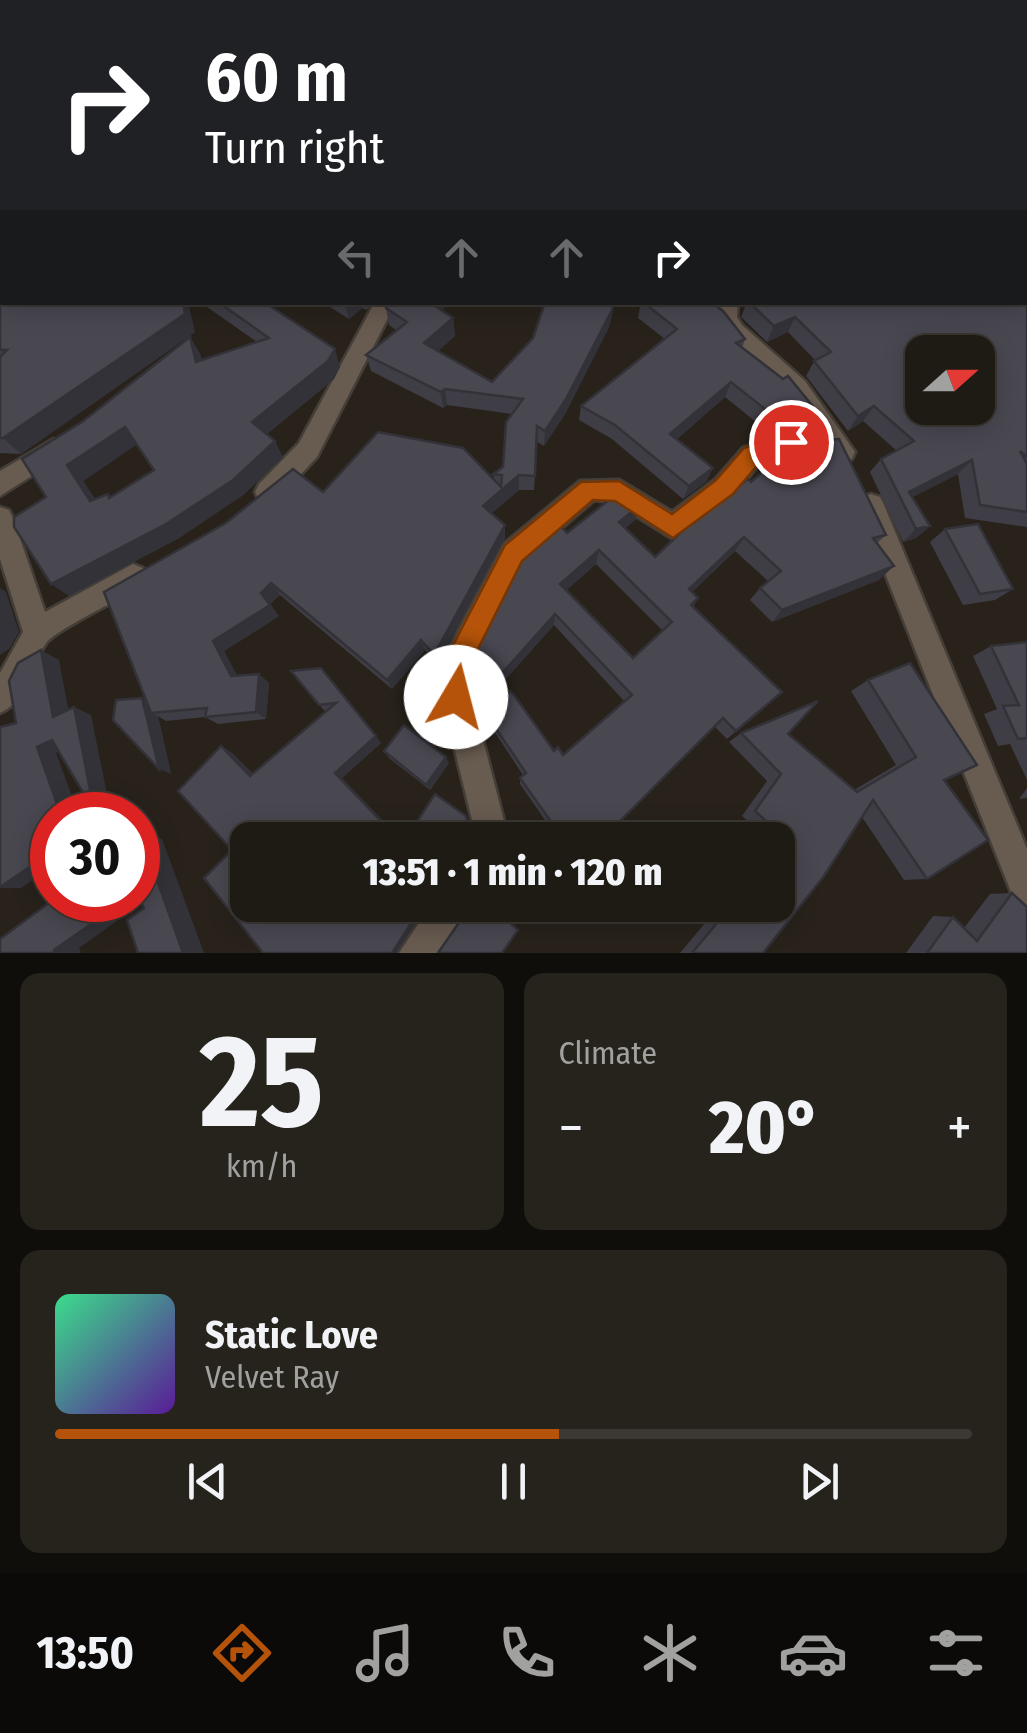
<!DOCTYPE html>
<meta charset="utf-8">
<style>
body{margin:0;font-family:"Fira Sans Condensed",sans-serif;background:#26231d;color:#f1f3f6;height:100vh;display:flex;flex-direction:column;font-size:38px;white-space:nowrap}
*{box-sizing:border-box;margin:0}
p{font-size:32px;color:#a1a1a0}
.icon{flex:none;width:55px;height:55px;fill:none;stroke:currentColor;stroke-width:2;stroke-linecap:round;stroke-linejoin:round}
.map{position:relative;height:953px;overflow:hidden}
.sheet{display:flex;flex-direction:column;gap:20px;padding:20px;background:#100e0b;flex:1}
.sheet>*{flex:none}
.guide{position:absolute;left:0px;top:0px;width:1028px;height:305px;box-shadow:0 5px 25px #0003,0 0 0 2px #3c3834;background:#202124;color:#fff;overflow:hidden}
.needle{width:65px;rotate:69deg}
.buttons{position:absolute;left:905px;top:335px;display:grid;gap:20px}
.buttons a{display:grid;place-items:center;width:90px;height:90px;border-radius:20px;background:#1e1a14;box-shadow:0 5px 25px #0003,0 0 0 2px #3c3834;font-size:50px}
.speed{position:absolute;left:30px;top:792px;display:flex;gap:20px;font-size:50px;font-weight:700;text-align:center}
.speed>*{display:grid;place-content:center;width:130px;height:130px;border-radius:50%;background:#1e1a14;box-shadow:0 5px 25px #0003,0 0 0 2px #3c3834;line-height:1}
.speed .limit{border:15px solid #d22;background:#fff;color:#111}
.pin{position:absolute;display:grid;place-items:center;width:85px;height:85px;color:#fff;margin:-42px;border:5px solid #fff;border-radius:50%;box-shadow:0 2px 10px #0007}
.me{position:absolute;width:110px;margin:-55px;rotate:8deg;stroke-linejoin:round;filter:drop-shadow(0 0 8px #0008)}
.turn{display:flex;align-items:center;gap:35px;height:210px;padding:0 40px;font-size:45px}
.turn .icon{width:130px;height:130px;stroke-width:2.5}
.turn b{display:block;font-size:70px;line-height:85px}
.lanes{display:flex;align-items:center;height:95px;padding:0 40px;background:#0003;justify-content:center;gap:50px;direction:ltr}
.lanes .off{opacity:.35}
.big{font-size:75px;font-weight:800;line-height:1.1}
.sheet .card{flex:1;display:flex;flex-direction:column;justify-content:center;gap:15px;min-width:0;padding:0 35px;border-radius:20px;background:#26231d}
.sheet .dial{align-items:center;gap:0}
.dial b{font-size:130px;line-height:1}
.song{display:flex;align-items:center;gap:30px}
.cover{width:120px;height:120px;border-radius:15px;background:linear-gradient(135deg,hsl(150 70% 55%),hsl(270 70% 35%))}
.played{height:10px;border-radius:5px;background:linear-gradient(90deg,#b45309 55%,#3c3834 55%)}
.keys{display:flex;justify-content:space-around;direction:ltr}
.heat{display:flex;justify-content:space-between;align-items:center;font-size:55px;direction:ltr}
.sheet .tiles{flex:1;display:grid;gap:20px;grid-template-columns:1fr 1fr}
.card:last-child{grid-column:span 2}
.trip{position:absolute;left:230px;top:822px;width:565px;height:100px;border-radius:20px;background:#1e1a14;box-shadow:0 5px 25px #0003,0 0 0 2px #3c3834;font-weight:800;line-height:100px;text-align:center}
.tabs{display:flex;height:160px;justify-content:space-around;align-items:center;background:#0c0a08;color:#a1a1a0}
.tabs .icon{width:70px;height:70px}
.tabs .selected{color:#b45309}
.tabs b{font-size:45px;color:#f1f3f6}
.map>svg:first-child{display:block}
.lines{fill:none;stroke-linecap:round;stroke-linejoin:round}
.minor-casing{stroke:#443e38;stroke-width:5}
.minor{fill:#685b50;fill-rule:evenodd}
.rail{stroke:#837e78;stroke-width:5;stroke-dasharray:4 8;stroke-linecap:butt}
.wall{fill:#3f3d45;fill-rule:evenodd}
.shaded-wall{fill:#333238}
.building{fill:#494750;stroke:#333238;stroke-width:2.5;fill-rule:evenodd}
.route{fill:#b45309;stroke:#753606;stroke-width:2.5}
</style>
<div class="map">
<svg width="1027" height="953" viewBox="0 0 1027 953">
<rect width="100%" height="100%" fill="#28221b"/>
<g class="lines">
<defs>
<g id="minor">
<path d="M608 0H627L629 2H609Z"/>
<path d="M375 302H396L317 457 277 500 268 503 259 500 255 492 259 484 299 443Z"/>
<path d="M716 302H738L737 317 742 325 805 381 855 452 852 459 843 462 829 451 791 453 760 463 734 495 673 539 614 502 594 500 522 562 466 675 509 840H477L436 674 504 544 580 481 619 480 672 512 716 479 743 448 791 433 815 432C806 419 798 404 788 392 763 365 713 343 716 302Z"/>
<path d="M54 439 63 442 66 449 63 456 0 496V471Z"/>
<path d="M871 494 880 497 884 505 1027 849V907L1015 902 858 505 862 497Z"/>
<path d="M0 507 9 510 13 518 45 612 133 564 143 568 147 577 143 586C124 597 58 629 47 642 30 664 30 700 0 713V673L23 632 0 559Z"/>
<path d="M431 905H469L437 953H399Z"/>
</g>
</defs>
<use href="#minor" class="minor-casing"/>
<use href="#minor" class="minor"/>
<path class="rail" d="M96 2 102 0"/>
</g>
<g class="wall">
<path d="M625 0H1027V527L965 518 958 474 912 497 930 526 916 538 903 542 870 472 881 459 897 451 863 421 848 431 806 376 815 360 788 332 767 342 741 317 747 302H1025V2H624Z"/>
<path d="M0 220 195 332 21 454 0 453Z"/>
<path d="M200 302H264L340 367 334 379 267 434 283 457 243 495 179 538 69 596 46 497 82 422 190 337 200 354 202 360 257 342ZM137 444 154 470 111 497 108 494 95 499 83 481Z"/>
<path d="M322 302H372L367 310 362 308 349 319Z"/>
<path d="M388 302H451L441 311 453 318 455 336 438 351 492 382 533 338 545 302H615L609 327 565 414 544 446 537 442 534 490H519L491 513 505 525V538L437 665 425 650 392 689 280 595 270 604 279 616 224 651 237 676 269 683 266 719 218 724 205 717 166 721 158 716 171 774 142 698 146 700 323 492 494 479 493 474 503 467 512 414 447 405 443 408 371 371 366 355 396 330 389 325 386 308Z"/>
<path d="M641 302H711L745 339 742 348 819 414 810 429 772 435 725 397 677 439 707 481 683 499 612 439 579 420 581 406 665 339 638 318Z"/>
<path d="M751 482 886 535 877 543 879 580 772 622 750 600 760 588 768 581 735 551 692 592 698 598 693 607 782 692 727 739 714 726 616 825 615 840H559L520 784V778L523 775 486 719 484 711 563 755 625 702 554 625 488 699 472 685 468 665 567 533 640 505 635 520 625 528 655 557ZM596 564 663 631 633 658 566 590Z"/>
<path d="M945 529 1013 589 995 600 963 605 930 542Z"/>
<path d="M1027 642V780L1010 744 998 746 984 714 997 709 973 656 991 646Z"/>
<path d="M321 668 381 743 342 778 427 905 396 953H263L232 850 221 746 232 753 253 774 326 712 319 705Z"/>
<path d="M868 680 944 780 927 879 904 880 862 817 763 953H680L720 905H778V840H768L742 816 767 781 729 742 741 733 788 734 854 790 896 765 851 691Z"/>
<path d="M384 751 449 763 430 790 389 758Z"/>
<path d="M1027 788V798L1019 799Z"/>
<path d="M1012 893 1026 953H906L933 916 953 917 964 928 990 894Z"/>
</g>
<g class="shaded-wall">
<path d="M27 0H42L43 2H22Z"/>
<path d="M235 0H249L250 2H231Z"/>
<path d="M357 0H392V2H343Z"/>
<path d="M410 0H438V2H399Z"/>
<path d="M2 150V177L0 178 2 181V186L0 188V151Z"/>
<path d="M183 302H188L195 332 21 454 3 438Z"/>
<path d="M344 302H361L362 308 349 319Z"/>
<path d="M429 302H451L431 320Z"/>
<path d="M614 302H615L609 327 565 414 544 446 545 431Z"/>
<path d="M795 317 788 332 767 342 774 326Z"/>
<path d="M453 318 455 336 427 360 424 343Z"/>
<path d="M190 337 200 354 206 379 196 362Z"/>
<path d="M335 349 340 367 334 379 261 439 252 422Z"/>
<path d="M731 382 725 397 666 449 670 434Z"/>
<path d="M445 389 447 405 443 408 441 392Z"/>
<path d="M874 406 863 421 848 431 858 416Z"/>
<path d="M125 427 139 443 83 481 106 516 90 501 67 465Z"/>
<path d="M275 441 283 457 243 495 179 538 69 596 51 584Z"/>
<path d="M972 460 958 474 903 502 909 492Z"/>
<path d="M713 468 707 481 683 499 689 486Z"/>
<path d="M519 475V490L484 520 483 506Z"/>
<path d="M640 505 635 520 615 537 619 522Z"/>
<path d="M505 525V538L437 665 434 655Z"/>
<path d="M930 526 916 538 903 542 916 529Z"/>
<path d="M744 537 735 551 682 601 689 589Z"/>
<path d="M599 550 596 564 559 597 560 584Z"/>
<path d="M894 566 879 580 772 622 782 610Z"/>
<path d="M271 583 280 595 270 604 261 593Z"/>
<path d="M0 588 6 592 19 632 10 648 0 655Z"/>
<path d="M270 605 279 616 224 651 242 685 231 676 213 641Z"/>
<path d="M555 614 554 625 488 699 487 690Z"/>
<path d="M421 640 425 650 392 689 387 680Z"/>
<path d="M41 650 59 660 71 724 53 717Z"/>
<path d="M259 674 269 683 266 719 256 712Z"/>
<path d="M142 698 155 705 151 713 158 716 171 774 159 769Z"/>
<path d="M74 707 91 715 109 804 105 806 88 801Z"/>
<path d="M376 736 381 743 342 778 402 840H399L335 773Z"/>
<path d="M52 740 71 746 56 753 79 815H61L37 747Z"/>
<path d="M221 746 232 753 260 781 250 776Z"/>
<path d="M446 757 449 763 430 790 426 785Z"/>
<path d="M466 816 470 829 463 840H460Z"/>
<path d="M141 835 162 839 204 953H183Z"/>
<path d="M52 852V867L21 888H0Z"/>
<path d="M86 900H109L117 921 79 948 81 953H55L54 950Z"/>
<path d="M423 905H427L396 953H392Z"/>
</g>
<g class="building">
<path d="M0 0H27L22 2H2V150L0 151Z"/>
<path d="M105 0H235L231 2H109Z"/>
<path d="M249 0H357L343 2H250Z"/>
<path d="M444 0H533L535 2H447Z"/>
<path d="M635 0H1027V457L1020 451 1027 464V512L980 505 972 460 909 492 930 526 916 529 881 459 914 441 874 406 858 416 814 361 831 352 795 317 774 326 749 302H1025V2H640H641ZM922 352H978V408H922Z"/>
<path d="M2 218V302H183L185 314 3 438H0V357L7 350H0V220Z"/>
<path d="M218 302H264L335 349 328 361 252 422 275 441 233 480 166 524 51 584 14 527V517L46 497 22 459 82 422 190 337 196 362 269 338ZM125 427 154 470 109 498 108 494 90 501 67 465Z"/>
<path d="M388 302H429L453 318 424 343 492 382 533 338 545 302H614L612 310 566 399 545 431 537 426 535 476 519 475 483 506 505 525 434 655 421 640 387 680 271 583 261 593 270 605 213 641 231 676 259 674 256 712 205 717 207 708 151 713 104 592 226 523 293 469 323 492 378 432 463 448 501 487 502 475 493 474 503 467 506 422 523 399 445 389 441 392 366 355 407 322 386 308Z"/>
<path d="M643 302H711L723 311 745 339 736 343 783 379 788 376 819 414 780 421 731 382 670 434 713 468 689 486 615 425 581 406 677 329Z"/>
<path d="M839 439 886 535 873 538 894 566 782 610 760 588 781 571 744 537 689 589 698 598 691 605 782 692 736 731 723 718 616 825 622 833 615 840H564L520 778 526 773 484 711 511 691 554 751 558 747 563 755 632 695 555 614 487 690 471 675 468 665 525 551 558 523 567 533 619 492 640 505 619 522 655 557 700 514 748 479 751 482 794 443ZM599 550 672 622 633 658 560 584Z"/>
<path d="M978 524 1013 589 980 594 945 529Z"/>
<path d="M1027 642V738L1018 739 1003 706 1019 705 991 646Z"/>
<path d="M41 650 53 717 74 707 92 800 88 801 52 740 37 747 61 815H52V852L0 887V727L16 723 9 681 18 663Z"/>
<path d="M910 663 977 765 944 780 988 840 927 879 873 800 824 876 763 953H692L732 905H778V852L787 840 755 811 781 774 741 733 818 701 788 734 857 792 916 757 868 680Z"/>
<path d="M321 668 376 736 335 773 399 840H248V905H423L392 953H263L204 878 232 850 178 791 221 746 250 776 336 703 319 705 291 671Z"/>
<path d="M142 698 159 769 113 720 116 700Z"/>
<path d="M404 725 446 757 426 785 384 751Z"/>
<path d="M435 794 466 816 468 825 460 840H405Z"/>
<path d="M141 835 183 953H138L127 920 144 908 138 896V838Z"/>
<path d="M1012 893 1027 907V951L1026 953H927L953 917 977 941Z"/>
<path d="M53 900H86L94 922 54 950 55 953H0V939Z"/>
<path d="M470 905H491L518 930 502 953H438L470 907Z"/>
<path d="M577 905H598L584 916Z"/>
</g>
<path class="route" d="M791 433 802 442 799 449 760 462 733 494 673 538 615 501 593 500 522 561 465 675 470 697 466 706 456 710 447 706 438 674 505 545 581 482 619 481 672 514 716 480 744 448Z"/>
</svg>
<div class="buttons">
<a><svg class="needle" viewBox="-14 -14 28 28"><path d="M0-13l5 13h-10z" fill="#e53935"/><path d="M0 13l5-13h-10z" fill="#a1a1a0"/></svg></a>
</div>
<div class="speed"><div class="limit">30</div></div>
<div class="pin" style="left:791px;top:442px;background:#d93025"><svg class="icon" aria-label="arrive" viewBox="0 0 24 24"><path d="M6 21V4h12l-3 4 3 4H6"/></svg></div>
<svg class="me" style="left:456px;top:697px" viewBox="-20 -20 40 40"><circle r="19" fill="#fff"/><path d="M0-13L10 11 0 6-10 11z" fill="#b45309"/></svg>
<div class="trip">13:51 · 1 min · 120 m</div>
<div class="guide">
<div class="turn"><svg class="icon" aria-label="right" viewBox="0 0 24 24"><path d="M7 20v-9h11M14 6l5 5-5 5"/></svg><div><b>60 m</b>Turn right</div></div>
<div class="lanes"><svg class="icon off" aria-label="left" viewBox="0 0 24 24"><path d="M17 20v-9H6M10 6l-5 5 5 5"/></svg><svg class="icon off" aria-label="ahead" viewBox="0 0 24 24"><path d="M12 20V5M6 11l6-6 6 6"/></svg><svg class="icon off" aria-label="ahead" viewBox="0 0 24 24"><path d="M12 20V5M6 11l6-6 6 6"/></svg><svg class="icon" aria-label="right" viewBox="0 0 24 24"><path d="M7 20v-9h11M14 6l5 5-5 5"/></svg></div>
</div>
</div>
<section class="sheet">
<div class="tiles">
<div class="card dial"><b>25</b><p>km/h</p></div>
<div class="card"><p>Climate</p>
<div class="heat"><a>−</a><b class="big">20°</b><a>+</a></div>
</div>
<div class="card">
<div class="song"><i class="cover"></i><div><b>Static Love</b><p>Velvet Ray</p></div></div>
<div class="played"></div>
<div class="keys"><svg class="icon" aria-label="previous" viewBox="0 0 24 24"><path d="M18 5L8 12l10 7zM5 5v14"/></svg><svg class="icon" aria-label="pause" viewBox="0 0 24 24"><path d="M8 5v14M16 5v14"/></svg><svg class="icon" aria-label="next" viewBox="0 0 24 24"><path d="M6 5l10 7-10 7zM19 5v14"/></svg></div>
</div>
</div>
</section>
<nav class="tabs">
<b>13:50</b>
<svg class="icon selected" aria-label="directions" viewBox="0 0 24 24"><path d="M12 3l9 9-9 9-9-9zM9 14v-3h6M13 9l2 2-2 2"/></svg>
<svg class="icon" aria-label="music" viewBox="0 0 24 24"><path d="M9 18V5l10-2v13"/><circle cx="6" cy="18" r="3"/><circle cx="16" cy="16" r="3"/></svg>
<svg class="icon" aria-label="phone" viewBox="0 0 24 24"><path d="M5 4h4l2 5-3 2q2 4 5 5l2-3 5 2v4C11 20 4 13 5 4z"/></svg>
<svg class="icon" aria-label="climate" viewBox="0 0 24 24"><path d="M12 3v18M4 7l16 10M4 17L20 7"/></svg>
<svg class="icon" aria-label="car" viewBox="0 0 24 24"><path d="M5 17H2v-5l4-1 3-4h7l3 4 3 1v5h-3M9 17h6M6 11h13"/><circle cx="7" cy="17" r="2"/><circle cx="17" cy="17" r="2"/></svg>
<svg class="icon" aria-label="filters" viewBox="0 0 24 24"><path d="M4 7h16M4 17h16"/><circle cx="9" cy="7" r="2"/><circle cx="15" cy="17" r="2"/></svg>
</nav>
